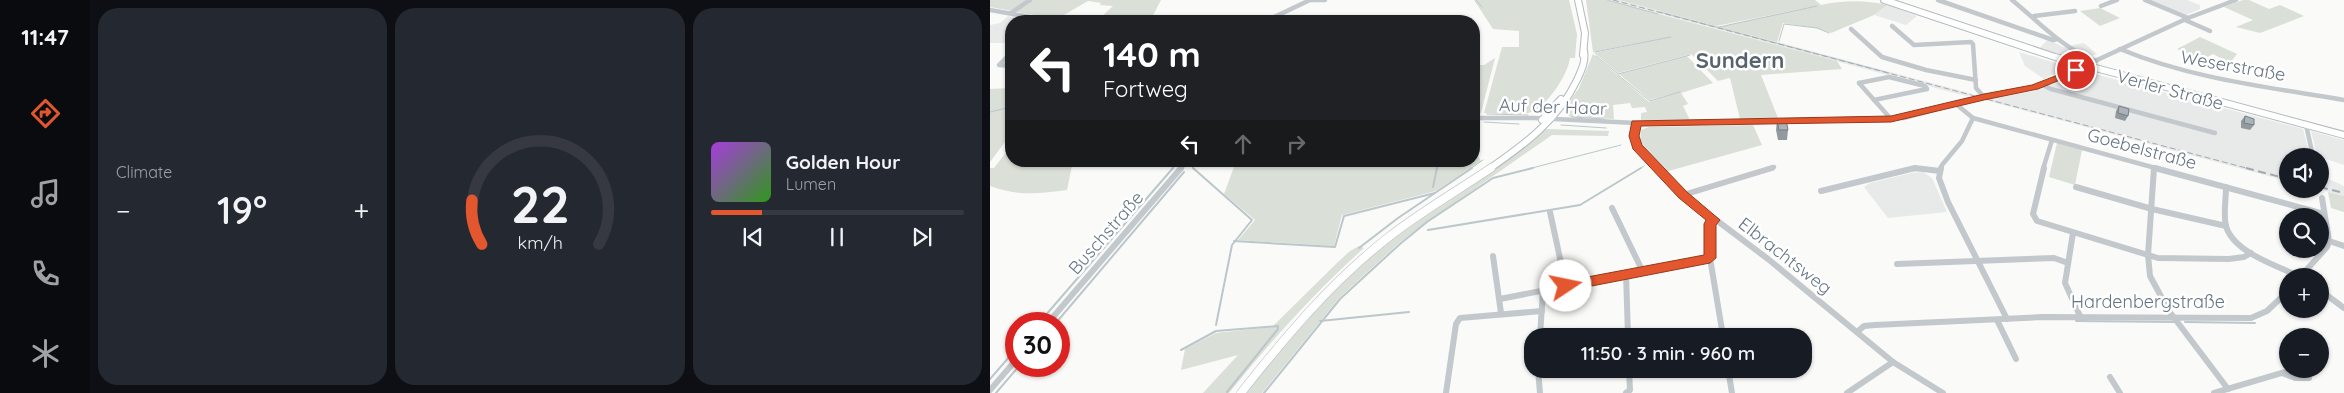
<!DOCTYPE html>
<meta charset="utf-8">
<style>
body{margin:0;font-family:Quicksand,sans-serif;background:#242831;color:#f1f3f6;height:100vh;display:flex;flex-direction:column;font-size:19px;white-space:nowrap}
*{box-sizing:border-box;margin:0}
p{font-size:16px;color:#9ea1a6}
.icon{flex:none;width:28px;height:28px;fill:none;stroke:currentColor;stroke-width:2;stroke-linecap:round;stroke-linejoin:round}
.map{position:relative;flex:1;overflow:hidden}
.details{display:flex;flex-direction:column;gap:8px;padding:8px;background:#0d0f14;width:900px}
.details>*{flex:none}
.top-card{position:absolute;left:15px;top:15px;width:475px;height:152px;border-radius:20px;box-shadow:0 1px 4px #0004;background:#202124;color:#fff;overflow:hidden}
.fabs{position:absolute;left:1289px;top:148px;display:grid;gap:10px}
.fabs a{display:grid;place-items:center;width:50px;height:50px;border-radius:50%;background:#171b24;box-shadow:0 1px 4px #0004;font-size:25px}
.speed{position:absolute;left:15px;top:312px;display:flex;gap:10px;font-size:25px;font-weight:700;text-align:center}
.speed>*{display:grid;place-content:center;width:65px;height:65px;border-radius:50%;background:#171b24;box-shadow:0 1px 4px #0004;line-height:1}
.speed .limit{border:8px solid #d22;background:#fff;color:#111}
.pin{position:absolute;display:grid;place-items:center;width:42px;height:42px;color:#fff;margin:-21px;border:2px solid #fff;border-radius:50%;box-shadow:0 1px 5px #0007}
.me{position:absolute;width:55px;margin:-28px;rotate:79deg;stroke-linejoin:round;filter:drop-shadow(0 0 4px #0008)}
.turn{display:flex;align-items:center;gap:18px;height:105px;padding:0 15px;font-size:22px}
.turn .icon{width:65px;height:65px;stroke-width:2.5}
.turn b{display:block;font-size:35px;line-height:42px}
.lanes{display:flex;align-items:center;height:48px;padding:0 15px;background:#0003;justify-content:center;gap:25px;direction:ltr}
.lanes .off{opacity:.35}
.big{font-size:38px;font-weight:600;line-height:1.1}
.details .widget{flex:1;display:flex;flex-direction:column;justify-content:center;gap:8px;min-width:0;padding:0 18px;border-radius:20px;background:#242831}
.details .dial{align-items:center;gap:0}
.dial svg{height:130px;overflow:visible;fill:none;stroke:#363941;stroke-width:7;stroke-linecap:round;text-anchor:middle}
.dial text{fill:#f1f3f6;stroke:none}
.song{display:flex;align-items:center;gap:15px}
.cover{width:60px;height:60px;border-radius:8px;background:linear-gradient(135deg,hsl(280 70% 55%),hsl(110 70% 35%))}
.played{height:5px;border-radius:2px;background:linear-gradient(90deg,#e4572e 20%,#363941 20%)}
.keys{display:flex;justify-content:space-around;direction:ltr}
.heat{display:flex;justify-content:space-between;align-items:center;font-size:28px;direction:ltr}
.details .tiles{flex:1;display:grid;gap:8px;grid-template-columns:repeat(3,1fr)}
.trip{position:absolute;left:534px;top:328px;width:288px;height:50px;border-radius:20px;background:#171b24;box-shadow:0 1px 4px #0004;font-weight:600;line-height:50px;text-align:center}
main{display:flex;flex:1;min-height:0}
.tab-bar{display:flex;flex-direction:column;width:90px;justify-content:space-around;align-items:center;background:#090b0e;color:#9ea1a6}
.tab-bar .icon{width:35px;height:35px}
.tab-bar .current{color:#e4572e}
.tab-bar b{font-size:22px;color:#f1f3f6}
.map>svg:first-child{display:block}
.built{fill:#e8e9e9}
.green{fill:#dadfd7}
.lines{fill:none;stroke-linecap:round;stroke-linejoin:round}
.stream-far1{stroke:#bbc7cb;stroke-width:1}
.stream{stroke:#bbc7cb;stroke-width:2}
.secondary-far1-casing{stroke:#b3babf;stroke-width:8}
.secondary-casing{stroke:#b3babf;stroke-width:9}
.minor-far1{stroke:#c3c8cc;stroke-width:4.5}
.minor{stroke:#c3c8cc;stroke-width:6}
.secondary-far1{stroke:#fff;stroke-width:6}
.secondary{stroke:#fff;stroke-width:8}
.rail-far1{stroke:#a2aab0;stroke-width:1;stroke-dasharray:6 3;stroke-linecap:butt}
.rail{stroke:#a2aab0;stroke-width:2;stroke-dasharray:8 4.5;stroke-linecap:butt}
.wall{fill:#929a9f}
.building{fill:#aab3b9;stroke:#777d82}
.route{fill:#e4572e;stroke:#94391e}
.labels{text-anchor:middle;stroke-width:5;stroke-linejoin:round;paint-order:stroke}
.street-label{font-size:18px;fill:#657683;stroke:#fff}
.district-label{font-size:22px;font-weight:bold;fill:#57646e;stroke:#fff}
</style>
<main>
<nav class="tab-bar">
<b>11:47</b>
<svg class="icon current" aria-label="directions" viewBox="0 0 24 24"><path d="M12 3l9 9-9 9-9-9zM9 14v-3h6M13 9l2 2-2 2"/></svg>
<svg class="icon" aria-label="music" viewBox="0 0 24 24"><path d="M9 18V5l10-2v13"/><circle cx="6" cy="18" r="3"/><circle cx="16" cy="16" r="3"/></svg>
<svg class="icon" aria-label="phone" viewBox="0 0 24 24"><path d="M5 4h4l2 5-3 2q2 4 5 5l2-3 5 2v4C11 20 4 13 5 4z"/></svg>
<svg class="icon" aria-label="climate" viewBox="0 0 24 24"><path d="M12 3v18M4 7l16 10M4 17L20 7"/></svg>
</nav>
<section class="details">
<div class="tiles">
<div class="widget"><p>Climate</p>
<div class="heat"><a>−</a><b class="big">19°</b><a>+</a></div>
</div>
<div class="widget dial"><svg viewBox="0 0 100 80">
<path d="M14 69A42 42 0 1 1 86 69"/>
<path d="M14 69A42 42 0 0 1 8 42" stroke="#e4572e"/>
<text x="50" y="56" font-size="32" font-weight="700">22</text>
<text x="50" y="72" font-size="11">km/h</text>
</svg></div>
<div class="widget">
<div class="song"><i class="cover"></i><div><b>Golden Hour</b><p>Lumen</p></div></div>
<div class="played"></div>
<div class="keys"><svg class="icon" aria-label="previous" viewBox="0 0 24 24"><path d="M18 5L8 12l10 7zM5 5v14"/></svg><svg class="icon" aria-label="pause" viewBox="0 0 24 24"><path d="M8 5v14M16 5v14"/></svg><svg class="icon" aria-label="next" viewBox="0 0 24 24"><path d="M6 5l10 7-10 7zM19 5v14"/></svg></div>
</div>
</div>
</section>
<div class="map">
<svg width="1354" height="393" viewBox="0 0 1354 393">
<rect width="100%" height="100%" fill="#fafaf8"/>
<g class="built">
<path d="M619 0H629L983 94 977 96 968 94Z"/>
<path d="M1157 0H1197L1210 5V9L1196 15Z"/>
<path d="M897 5 927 16 916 25 884 15Z"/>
<path d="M18 16 48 21H21V43H0V25L10 23Z"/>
<path d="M1058 39 1073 47 1094 43 1107 54 1086 60 1049 49Z"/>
<path d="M1029 52 1066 63 1071 68 1070 71 1054 79 1035 66Z"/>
<path d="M1097 72 1313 129 1320 156H1298L1297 181 995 100 1044 91 1085 73Z"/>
<path d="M1321 131 1354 140V165L1327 156Z"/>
<path d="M933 172 942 178 957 212 898 218 874 187 880 183 921 173Z"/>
<path d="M1330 175 1354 186V196L1328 189 1330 185H1332Z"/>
</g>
<g class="green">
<path d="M0 0H171L160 21H107L123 6 110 5 111 3 98 1 67 19 0 7Z"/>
<path d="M484 0H579L587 34 585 58H580C578 75 555 110 538 113 525 116 508 113 494 113L512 47H529V31L503 29Z"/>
<path d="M596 0H616L847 61 852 69 771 75 788 118 750 119 740 78 728 81 701 54 628 73 604 53 681 37 603 52Z"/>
<path d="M629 0H825L831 5C853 0 875 0 897 5L884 15 841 33 826 28 793 23 787 42 729 27 831 5 726 26Z"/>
<path d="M1253 0H1259L1279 9 1290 5 1314 16 1270 33 1246 27 1263 20 1234 7Z"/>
<path d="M1110 8 1130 18 1110 26 1090 11Z"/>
<path d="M1210 37 1247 54 1240 63 1223 54 1211 60 1187 49Z"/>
<path d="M603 54 659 102 691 92 660 100 629 74 697 56 723 83 691 93 698 104 693 106 700 120H651V113L657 112 655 107 642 108 640 103 623 105 624 119 581 117 576 114 574 109 589 88Z"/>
<path d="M505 58 491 113 484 114V65H494Z"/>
<path d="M21 88V134L0 162V89Z"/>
<path d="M484 125H486L485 149 491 161 446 191 352 215 344 246 248 240 265 220 234 194 244 167 254 166 256 161H484Z"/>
<path d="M763 125 772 145 675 172 650 141 651 130 659 127Z"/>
<path d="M556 129 619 131 618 136 562 135 437 222 409 243 349 298 272 393H256L287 353 328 305 396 243Z"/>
<path d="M1067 143 1092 150 1085 185 1059 177Z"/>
<path d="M21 146V161H83L77 190C48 194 27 196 0 186V168H4Z"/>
<path d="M1338 192 1354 196V212L1341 208Z"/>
<path d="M369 246 374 248C324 293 281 341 239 393H213L248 355 191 370 195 349 226 333 282 327 349 261 360 251Z"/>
</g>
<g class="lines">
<g class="stream-far1">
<path d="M486 0 492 7"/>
<path d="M617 0 668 14"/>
<path d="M670 12 899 73"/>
<path d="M729 27 827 6"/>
<path d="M789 41 794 24 827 28 839 33"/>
<path d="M605 52 681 37"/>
<path d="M606 56 628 74 700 55"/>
<path d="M628 75 660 101 690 92"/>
<path d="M0 112 21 107"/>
<path d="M484 114H489"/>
<path d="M497 114 538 115"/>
<path d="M582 117 614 119"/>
<path d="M484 122H486"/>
<path d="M494 122 529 124"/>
<path d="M571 125 616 128"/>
<path d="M200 165 205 169"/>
<path d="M182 169 189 161"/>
<path d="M446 169 448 161"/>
<path d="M480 169 493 160"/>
<path d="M538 169 631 145"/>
<path d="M649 169 654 166"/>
</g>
<g class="stream">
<path d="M203 168 262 220 242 245 226 325"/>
<path d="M443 187 447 168"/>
<path d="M438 230 590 205 651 168"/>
<path d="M244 241 345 247 354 216 445 193"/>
<path d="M369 248 408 218 482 168"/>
<path d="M330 321 419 312"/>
<path d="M1086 321 1184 322"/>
<path d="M1195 322 1265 323"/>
<path d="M48 324 183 168"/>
<path d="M65 324 194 172"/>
<path d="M191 350 226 331 288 326V329L237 392"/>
<path d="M0 379 26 349"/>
<path d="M6 393 29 366"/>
<path d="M274 393 350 299 410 244 437 222 503 178 543 168"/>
</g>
<defs>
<g id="secondary-far1">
<path d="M588 0 595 33 593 55"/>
<path d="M894 0 1065 57 1354 135"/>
<path d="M552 120 571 99"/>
<path d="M499 169C534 145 568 120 587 80 591 71 596 62 594 51"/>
</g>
<path id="secondary" d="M251 393C296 336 342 281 400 236 432 211 467 191 501 168"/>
</defs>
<use href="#secondary-far1" class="secondary-far1-casing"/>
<use href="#secondary" class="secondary-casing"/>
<g class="minor-far1">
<path d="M320 0H335"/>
<path d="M948 0 1063 40 1067 39"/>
<path d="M1022 0C1049 22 1072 48 1106 61"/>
<path d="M1155 0 1198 18"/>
<path d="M1111 6 1127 0"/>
<path d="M0 10 62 21"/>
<path d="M21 13 40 0"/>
<path d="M1044 16 1085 11"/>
<path d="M1195 20 1220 31"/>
<path d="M276 21 320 0"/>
<path d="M902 26 924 45 981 42 983 44 986 88 994 97"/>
<path d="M861 29 892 57 936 70 986 80"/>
<path d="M1130 49C1202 79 1278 87 1354 100"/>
<path d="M21 53 9 65 21 66"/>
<path d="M1069 75 1091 63"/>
<path d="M869 83 899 77 935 86 937 89"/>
<path d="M869 83 901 119"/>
<path d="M1053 85 1061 89 1225 133"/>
<path d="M884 100 937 89"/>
<path d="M966 104 983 118 1169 169"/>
<path d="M484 118H544L646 123 914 118 990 97 1053 85 1198 18 1246 0"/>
<path d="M646 123C642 147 653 153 669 169"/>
<path d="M1316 125 1323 156"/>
<path d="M190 169 197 161"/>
<path d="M778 169 784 167"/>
<path d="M921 169H933"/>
<path d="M951 169 952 165 972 141 983 118"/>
<path d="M1053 169 1062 140"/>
</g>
<g class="minor">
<path d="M667 168 693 195 778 259 903 362 953 393"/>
<path d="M951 168 949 178 958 202 1017 319"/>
<path d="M1054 168 1043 214 1047 221 1168 258 1239 259 1254 257 1261 253"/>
<path d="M1164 168 1158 255 1160 276 1179 311 1238 389"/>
<path d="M1165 168 1334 214"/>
<path d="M1086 187 1162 209 1236 226"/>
<path d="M1236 187C1236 200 1233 214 1236 226 1243 252 1287 266 1309 276"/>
<path d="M831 191 925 168 950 171"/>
<path d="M693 195 782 168"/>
<path d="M622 208 652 270"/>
<path d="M560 212 576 286"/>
<path d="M724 220 720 224V258L733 336"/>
<path d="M1083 233 1075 283 1090 316"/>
<path d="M1339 241 1354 246"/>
<path d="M503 256 511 313"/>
<path d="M907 264 1064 258 1078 263"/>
<path d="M636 273 638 336"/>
<path d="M1311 276 1337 247 1339 241 1332 198"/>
<path d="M1330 290 1354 308"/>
<path d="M510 299 720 258"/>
<path d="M1007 320 1026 359"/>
<path d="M57 324 191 168"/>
<path d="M867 332 874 326 885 325 1052 317 1261 318 1277 311 1298 291"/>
<path d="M550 336 553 290"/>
<path d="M548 369 550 393"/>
<path d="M738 369 742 393"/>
<path d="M1292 373 1305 378H1319L1307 369"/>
<path d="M1120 377 1130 393"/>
<path d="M0 390 26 360"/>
<path d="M456 393 466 324 470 318 552 311"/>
<path d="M636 393 640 390 639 369"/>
<path d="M857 393 903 362"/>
<path d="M1224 393 1305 369"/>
</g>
<use href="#secondary-far1" class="secondary-far1"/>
<use href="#secondary" class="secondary"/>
<path class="rail-far1" d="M623 0 1260 169"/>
<g class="rail">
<path d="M1256 168 1298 179"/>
<path d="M1330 187 1354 193"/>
</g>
</g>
<g class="wall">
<path d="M1129 106 1138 116 1135 121 1125 118 1126 111Z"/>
<path d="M1255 116 1264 125 1260 130 1251 128V121Z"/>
<path d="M787 120 798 130 797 140H788L786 130Z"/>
</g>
<g class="building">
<path d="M1129 106 1139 109 1138 116 1128 113Z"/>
<path d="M1255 116 1264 119V125L1254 123Z"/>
<path d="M796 119 798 130H789L787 120Z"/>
</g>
<path class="route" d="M1086 68 1090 70 1089 72 1048 89 994 100 901 122 651 126 649 136 652 145 697 192 730 220 726 225V258L720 263 576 291 569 286 576 281 714 255V224L716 220 689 198 643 149 639 136 642 121 901 116 994 94 1042 85Z"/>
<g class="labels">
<g class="street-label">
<text transform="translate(1243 66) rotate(10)" y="6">Weserstraße</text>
<text transform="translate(1180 90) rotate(15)" y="6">Verler Straße</text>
<text transform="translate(563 107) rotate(2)" y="6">Auf der Haar</text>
<text transform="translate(1152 149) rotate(15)" y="6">Goebelstraße</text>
<text transform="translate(116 233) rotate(-49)" y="6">Buschstraße</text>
<text transform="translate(795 256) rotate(38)" y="6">Elbrachtsweg</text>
<text x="1158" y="308">Hardenbergstraße</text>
</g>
<g class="district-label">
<text x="750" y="68">Sundern</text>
</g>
</g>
</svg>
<div class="fabs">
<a><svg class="icon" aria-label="sound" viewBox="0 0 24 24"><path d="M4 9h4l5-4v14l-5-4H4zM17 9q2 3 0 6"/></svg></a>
<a><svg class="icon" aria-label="search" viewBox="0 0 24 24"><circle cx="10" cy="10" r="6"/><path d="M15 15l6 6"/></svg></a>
<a>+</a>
<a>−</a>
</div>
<div class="speed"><div class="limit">30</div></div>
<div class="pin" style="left:1086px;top:70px;background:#d93025"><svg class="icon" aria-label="arrive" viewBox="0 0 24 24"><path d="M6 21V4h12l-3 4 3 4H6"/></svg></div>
<svg class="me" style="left:576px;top:286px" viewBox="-20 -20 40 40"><circle r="19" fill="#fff"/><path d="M0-13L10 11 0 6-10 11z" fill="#e4572e"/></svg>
<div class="trip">11:50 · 3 min · 960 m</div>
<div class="top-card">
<div class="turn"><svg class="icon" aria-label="left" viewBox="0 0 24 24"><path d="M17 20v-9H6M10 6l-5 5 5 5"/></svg><div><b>140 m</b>Fortweg</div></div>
<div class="lanes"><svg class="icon" aria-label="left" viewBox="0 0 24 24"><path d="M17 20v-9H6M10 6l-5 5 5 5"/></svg><svg class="icon off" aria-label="ahead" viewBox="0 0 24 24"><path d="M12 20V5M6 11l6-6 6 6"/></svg><svg class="icon off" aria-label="right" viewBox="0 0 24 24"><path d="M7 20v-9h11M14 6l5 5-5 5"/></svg></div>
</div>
</div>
</main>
